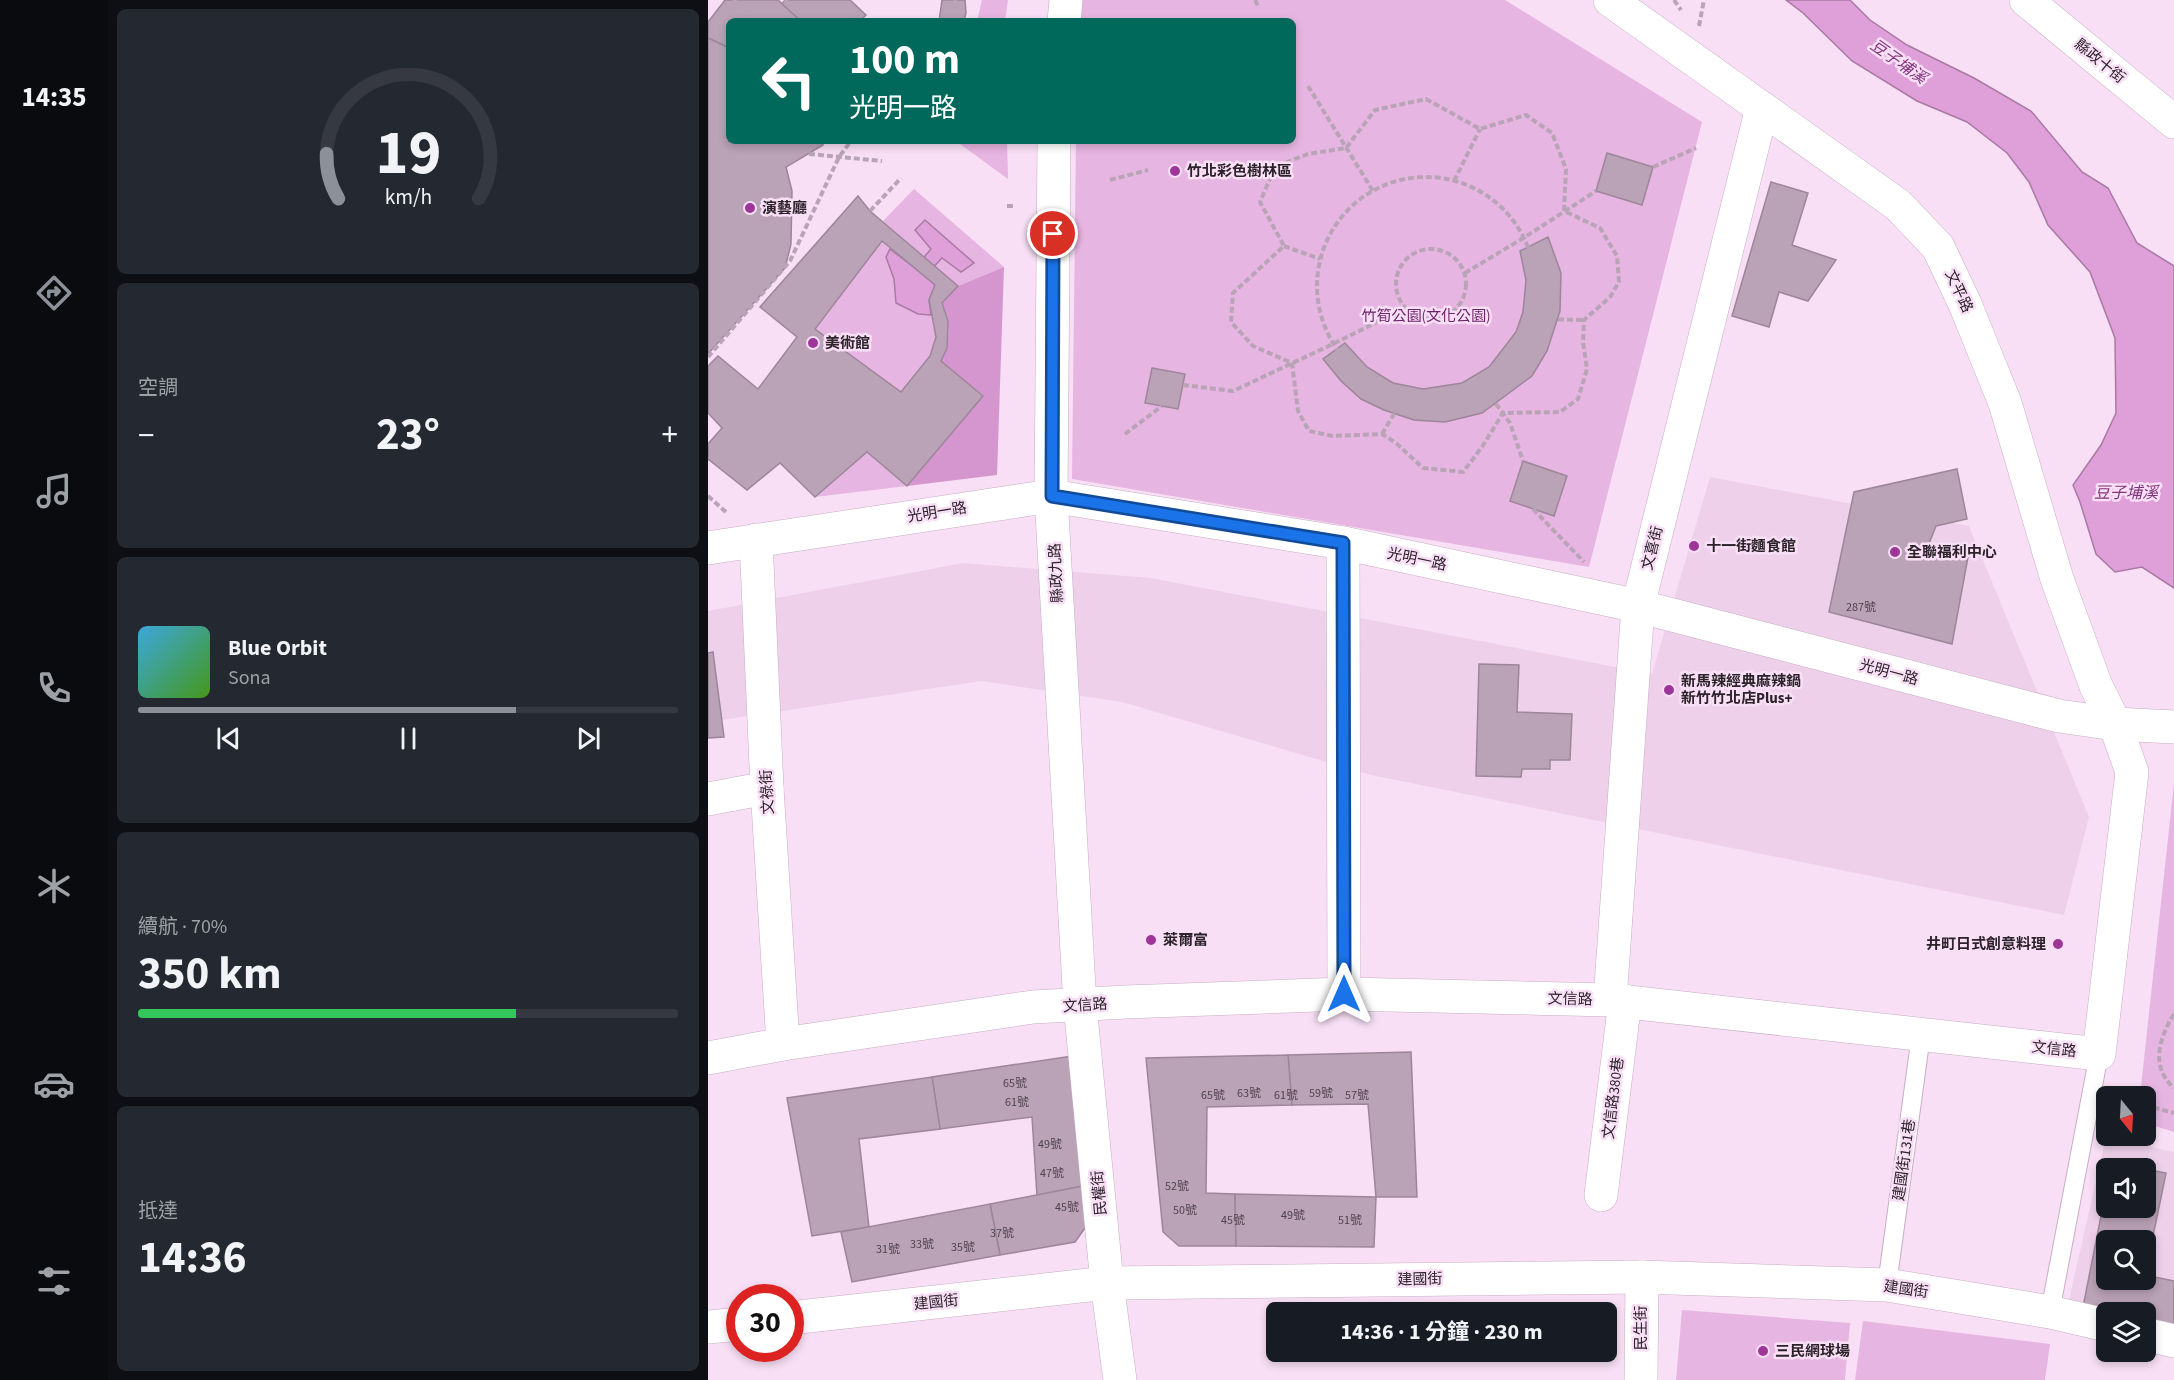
<!DOCTYPE html>
<html lang="zh-TW">
<meta charset="utf-8">
<style>
body{margin:0;font-family:"Source Sans 3","Noto Sans TC",sans-serif;background:#242831;color:#f1f3f6;height:100vh;display:flex;flex-direction:column;font-size:22px;white-space:nowrap}
*{box-sizing:border-box;margin:0}
p{font-size:20px;color:#9ea1a6}
.icon{flex:none;width:33px;height:33px;fill:none;stroke:currentColor;stroke-width:2;stroke-linecap:round;stroke-linejoin:round}
.map{position:relative;flex:1;overflow:hidden}
.panel{display:flex;flex-direction:column;gap:9px;padding:9px;background:#0d0f14;width:600px}
.panel>*{flex:none}
.guide{position:absolute;left:18px;top:18px;width:570px;height:126px;border-radius:9px;box-shadow:0 3px 9px #0003;background:#00695c;color:#fff;overflow:hidden}
.needle{width:39px;rotate:162deg}
.tools{position:absolute;left:1388px;top:1086px;display:grid;gap:12px}
.tools a{display:grid;place-items:center;width:60px;height:60px;border-radius:9px;background:#171b24;box-shadow:0 3px 9px #0003;font-size:30px}
.speed{position:absolute;left:18px;top:1284px;display:flex;gap:12px;font-size:30px;font-weight:700;text-align:center}
.speed>*{display:grid;place-content:center;width:78px;height:78px;border-radius:50%;background:#171b24;box-shadow:0 3px 9px #0003;line-height:1}
.speed .limit{border:9px solid #d22;background:#fff;color:#111}
.pin{position:absolute;display:grid;place-items:center;width:51px;height:51px;color:#fff;margin:-26px;border:3px solid #fff;border-radius:50%;box-shadow:0 2px 6px #0007}
.me{position:absolute;width:66px;margin:-33px;rotate:0deg;stroke-linejoin:round;filter:drop-shadow(0 0 4px #0008)}
.turn{display:flex;align-items:center;gap:21px;height:126px;padding:0 24px;font-size:27px}
.turn .icon{width:78px;height:78px;stroke-width:2.5}
.turn b{display:block;font-size:42px;line-height:51px}
.big{font-size:45px;font-weight:700;line-height:1.1}
.panel .card{flex:1;display:flex;flex-direction:column;justify-content:center;gap:9px;min-width:0;padding:0 21px;border-radius:9px;background:#242831}
.panel .dial{align-items:center;gap:0}
.dial svg{height:156px;overflow:visible;fill:none;stroke:#363941;stroke-width:7;stroke-linecap:round;text-anchor:middle}
.dial text{fill:#f1f3f6;stroke:none}
.song{display:flex;align-items:center;gap:18px}
.cover{width:72px;height:72px;border-radius:9px;background:linear-gradient(135deg,hsl(200 70% 55%),hsl(100 70% 35%))}
.played{height:6px;border-radius:3px;background:linear-gradient(90deg,#8c9099 70%,#363941 70%)}
.keys{display:flex;justify-content:space-around;direction:ltr}
.heat{display:flex;justify-content:space-between;align-items:center;font-size:33px;direction:ltr}
.charge{height:9px;border-radius:4px;background:linear-gradient(90deg,#34c759 70%,#363941 0)}
.trip{position:absolute;left:558px;top:1302px;width:351px;height:60px;border-radius:9px;background:#171b24;box-shadow:0 3px 9px #0003;font-weight:700;line-height:60px;text-align:center}
main{display:flex;flex:1;min-height:0}
.tab-bar{display:flex;flex-direction:column;width:108px;justify-content:space-around;align-items:center;background:#090b0e;color:#9ea1a6}
.tab-bar .icon{width:42px;height:42px}
.tab-bar .current{color:#8c9099}
.tab-bar b{font-size:27px;color:#f1f3f6}
.map>svg:first-child{display:block}
.built{fill:#efd0eb;fill-rule:evenodd}
.green{fill:#e7b5e1}
.forest{fill:#d596cf}
.water{fill:#df9fd9;stroke:#a97aa4;stroke-width:1.5}
.building{fill:#baa2b7;stroke:#9d869a;stroke-width:1.5;fill-rule:evenodd}
.lines{fill:none;stroke-linecap:round;stroke-linejoin:round}
.lane-casing{stroke:#c6aec3;stroke-width:20}
.street-casing{stroke:#c6aec3;stroke-width:34}
.secondary-casing{stroke:#c6aec3;stroke-width:34}
.path{stroke:#b8a4b6;stroke-width:4;stroke-dasharray:6 3;stroke-linecap:butt}
.lane{stroke:#fff;stroke-width:18}
.street{stroke:#fff;stroke-width:33}
.secondary{stroke:#fff;stroke-width:33}
.route-casing{stroke:#114b97;stroke-width:15}
.route{stroke:#1a73e8;stroke-width:10}
.poi-dot{fill:#9e3699;stroke:#f8dff5;stroke-width:2}
.labels{text-anchor:middle;stroke-width:5;stroke-linejoin:round;paint-order:stroke}
.number-label{font-size:12px;fill:#4f424d}
.street-label{font-size:15px;fill:#2b222a;stroke:#f8dff5}
.poi-label{font-size:15px;font-weight:bold;fill:#2b222a;stroke:#f8dff5;text-anchor:start}
.park-label{font-size:15px;fill:#6e246a;stroke:#f8dff5}
.water-label{font-size:16px;font-style:italic;fill:#7f347a;stroke:#f8dff5}
</style>
<main>
<nav class="tab-bar">
<b>14:35</b>
<svg class="icon current" aria-label="directions" viewBox="0 0 24 24"><path d="M12 3l9 9-9 9-9-9zM9 14v-3h6M13 9l2 2-2 2"/></svg>
<svg class="icon" aria-label="music" viewBox="0 0 24 24"><path d="M9 18V5l10-2v13"/><circle cx="6" cy="18" r="3"/><circle cx="16" cy="16" r="3"/></svg>
<svg class="icon" aria-label="phone" viewBox="0 0 24 24"><path d="M5 4h4l2 5-3 2q2 4 5 5l2-3 5 2v4C11 20 4 13 5 4z"/></svg>
<svg class="icon" aria-label="climate" viewBox="0 0 24 24"><path d="M12 3v18M4 7l16 10M4 17L20 7"/></svg>
<svg class="icon" aria-label="car" viewBox="0 0 24 24"><path d="M5 17H2v-5l4-1 3-4h7l3 4 3 1v5h-3M9 17h6M6 11h13"/><circle cx="7" cy="17" r="2"/><circle cx="17" cy="17" r="2"/></svg>
<svg class="icon" aria-label="filters" viewBox="0 0 24 24"><path d="M4 7h16M4 17h16"/><circle cx="9" cy="7" r="2"/><circle cx="15" cy="17" r="2"/></svg>
</nav>
<section class="panel">
<div class="card dial"><svg viewBox="0 0 100 80">
<path d="M14 69A42 42 0 1 1 86 69"/>
<path d="M14 69A42 42 0 0 1 8 46" stroke="#8c9099"/>
<text x="50" y="56" font-size="32" font-weight="700">19</text>
<text x="50" y="72" font-size="11">km/h</text>
</svg></div>
<div class="card"><p>空調</p>
<div class="heat"><a>−</a><b class="big">23°</b><a>+</a></div>
</div>
<div class="card">
<div class="song"><i class="cover"></i><div><b>Blue Orbit</b><p>Sona</p></div></div>
<div class="played"></div>
<div class="keys"><svg class="icon" aria-label="previous" viewBox="0 0 24 24"><path d="M18 5L8 12l10 7zM5 5v14"/></svg><svg class="icon" aria-label="pause" viewBox="0 0 24 24"><path d="M8 5v14M16 5v14"/></svg><svg class="icon" aria-label="next" viewBox="0 0 24 24"><path d="M6 5l10 7-10 7zM19 5v14"/></svg></div>
</div>
<div class="card"><p>續航 · 70%</p><b class="big">350 km</b><div class="charge"></div></div>
<div class="card"><p>抵達</p><b class="big">14:36</b></div>
</section>
<div class="map">
<svg width="1466" height="1380" viewBox="0 0 1466 1380">
<rect width="100%" height="100%" fill="#f8dff5"/>
<g class="built">
<path d="M1002 477 1261 526 1381 817 1356 915 663 775 414 702 273 681 0 722V611L255 563 443 578 944 674Z"/>
<path d="M1398 1137 1466 1152V1337L1437 1312 1358 1313ZM1398 1168H1437V1208H1398ZM1398 1240H1437V1280H1398Z"/>
</g>
<g class="green">
<path d="M274 0H300L297 21H269Z"/>
<path d="M373 0H797L994 122 881 567 364 479 368 141H585V21H369Z"/>
<path d="M248 141H299L300 179Z"/>
<path d="M206 189 296 267 250 286 226 265 234 257 266 263 217 220 207 230 223 249 216 257 175 221Z"/>
<path d="M174 241 182 249 178 257 186 279 188 303 210 314 223 315 228 337 222 356 193 392 107 329Z"/>
<path d="M159 452 199 486 107 497Z"/>
<path d="M1466 783V1132L1437 1123V1096H1432Z"/>
<path d="M974 1310 1142 1323 1137 1380H968Z"/>
<path d="M1155 1321 1342 1344 1337 1380H1147Z"/>
</g>
<path class="forest" d="M296 267 289 475 199 486 275 396 233 361C243 340 242 324 234 303L250 286Z"/>
<g class="water">
<path d="M1078 0H1142L1162 20 1199 45 1266 78 1323 111 1374 172 1400 188 1429 243 1466 266V588L1434 567 1407 572 1388 554 1372 502 1365 485 1393 445 1408 413 1407 338 1382 272 1340 225 1321 182 1299 153 1259 122 1209 101 1144 61 1095 13Z"/>
<path d="M217 220 266 263 253 272 234 258 217 276 227 285 221 300 223 315 210 314 188 303 186 279 178 257 182 249 207 268 223 249 207 230Z"/>
</g>
<g class="building">
<path d="M17 0H70L93 21H21V48L0 38V22Z"/>
<path d="M77 0H142L158 15 152 21H93L74 4Z"/>
<path d="M234 0H257L258 13 256 21H231Z"/>
<path d="M0 38 21 48V141H113L115 145 78 167 84 191 83 244 77 268 0 354Z"/>
<path d="M899 153 945 167 934 205 888 191Z"/>
<path d="M1063 182 1100 193 1084 245 1128 260 1100 301 1071 292 1061 327 1024 316Z"/>
<path d="M150 196 162 211 250 286 234 303 240 321 239 348 233 361 275 396 199 486 159 452 107 497 72 463 39 490 0 459V444L14 428 0 413V366L10 356 50 389 89 337 52 307ZM174 241 227 285 221 300 228 337 222 356 193 392 107 329Z"/>
<path d="M840 237 853 273 852 311 839 351 824 376 774 413 737 422 706 420 676 410 653 399 633 381 615 359 637 343 659 367 685 383 715 389 754 383 781 367 808 332 815 312 818 280 812 251Z"/>
<path d="M444 368 477 374 470 409 437 403Z"/>
<path d="M815 461 859 476 846 516 802 501Z"/>
<path d="M1249 469 1259 519 1228 526 1220 546 1260 557 1244 644 1121 612 1146 492Z"/>
<path d="M5 652 16 737 0 738V653Z"/>
<path d="M771 664 811 665 809 712 864 714 862 760H842V769H814L813 777 768 776Z"/>
<path d="M703 1052 709 1197H668L660 1104 584 1105 580 1055Z"/>
<path d="M580 1055 584 1105 499 1107 498 1193 527 1194 528 1246H471L455 1232 438 1058Z"/>
<path d="M364 1056 380 1185 329 1196 324 1117 232 1129 224 1077Z"/>
<path d="M224 1077 232 1129 151 1139 161 1227 104 1236 79 1098Z"/>
<path d="M1404 1163 1434 1168H1403Z"/>
<path d="M1437 1169 1458 1173 1437 1275 1466 1281V1331L1437 1325V1312H1374L1398 1191V1208H1437ZM1398 1240H1437V1280H1398Z"/>
<path d="M380 1185 384 1218 367 1242 292 1255 282 1204Z"/>
<path d="M527 1194 668 1197 666 1247 528 1246Z"/>
<path d="M282 1204 292 1255 144 1282 133 1232Z"/>
</g>
<g class="lines">
<defs>
<g id="lane">
<path d="M1179 1285 1213 1035"/>
<path d="M1342 1312 1391 1054"/>
</g>
<g id="street">
<path d="M1318 0 1466 122"/>
<path d="M48 540 59 788 75 1044"/>
<path d="M635 543 636 994"/>
<path d="M0 799 59 788"/>
<path d="M902 1000 930 606 1054 108"/>
<path d="M0 1058 75 1044 325 1007 418 1002 636 994 902 1000 1391 1054 1424 772 1407 724 1388 686 1349 579 1297 403 1257 304 1230 247 1190 205 902 0"/>
<path d="M893 1195 917 1001"/>
<path d="M82 1318 399 1283 934 1277 1179 1285 1342 1312 1398 1325"/>
<path d="M0 1327 32 1324"/>
<path d="M1437 1334 1466 1341"/>
<path d="M933 1380 934 1277"/>
</g>
<g id="secondary">
<path d="M356 21 358 0"/>
<path d="M346 141 343 496 372 1005 399 1283 412 1380"/>
<path d="M0 548 343 496 635 543 930 606 1351 716 1407 724 1466 727"/>
</g>
</defs>
<use href="#lane" class="lane-casing"/>
<use href="#street" class="street-casing"/>
<use href="#secondary" class="secondary-casing"/>
<g class="path">
<path d="M25 0 51 21"/>
<path d="M77 0 99 21"/>
<path d="M547 0 550 6"/>
<path d="M966 0 973 10"/>
<path d="M246 21 249 13 247 0"/>
<path d="M991 26 996 0"/>
<path d="M600 86 665 191"/>
<path d="M718 99 772 129 818 115 844 133 858 169 856 211 892 228 909 256 911 282 902 297 876 320 875 342 879 369 870 399 852 412 795 413 774 447 755 472 715 468 688 443 674 434 624 436 601 431 590 411 584 363 545 346 523 322 525 293 576 246 552 202 567 167 600 154 638 148 667 110Z"/>
<path d="M197 141H198"/>
<path d="M101 154 174 161"/>
<path d="M945 167 988 148"/>
<circle cx="718" cy="286" r="109"/>
<path d="M402 180 440 170"/>
<path d="M746 181 772 129"/>
<path d="M299 206H308"/>
<path d="M162 211 193 178"/>
<path d="M576 246 612 259"/>
<circle cx="723" cy="284" r="35"/>
<path d="M757 273 817 237 888 191"/>
<path d="M823 319 876 320"/>
<path d="M0 357 82 261 131 157 143 141"/>
<path d="M772 382 802 423 815 461"/>
<path d="M475 385 525 391 625 344 697 308"/>
<path d="M417 434 454 406"/>
<path d="M674 434 698 394"/>
<path d="M0 496 19 513"/>
<path d="M825 509 876 562"/>
<path d="M1466 1014C1451 1038 1442 1067 1466 1088"/>
<path d="M1437 1105 1466 1113"/>
</g>
<use href="#lane" class="lane"/>
<use href="#street" class="street"/>
<use href="#secondary" class="secondary"/>
</g>
<g class="lines">
<defs>
<path id="route" d="M345 234 344 496 635 543 636 994"/>
</defs>
<use href="#route" class="route-casing"/>
<use href="#route" class="route"/>
</g>
<g class="poi-dot">
<circle cx="467" cy="171" r="6"/>
<circle cx="42" cy="208" r="6"/>
<circle cx="105" cy="343" r="6"/>
<circle cx="986" cy="546" r="6"/>
<circle cx="1187" cy="552" r="6"/>
<circle cx="961" cy="690" r="6"/>
<circle cx="443" cy="940" r="6"/>
<circle cx="1350" cy="944" r="6"/>
<circle cx="1055" cy="1351" r="6"/>
</g>
<g class="labels">
<g class="number-label">
<text x="1153" y="611">287號</text>
<text x="307" y="1087">65號</text>
<text x="541" y="1097">63號</text>
<text x="613" y="1097">59號</text>
<text x="505" y="1099">65號</text>
<text x="578" y="1099">61號</text>
<text x="649" y="1099">57號</text>
<text x="309" y="1106">61號</text>
<text x="342" y="1148">49號</text>
<text x="344" y="1177">47號</text>
<text x="469" y="1190">52號</text>
<text x="359" y="1211">45號</text>
<text x="477" y="1214">50號</text>
<text x="585" y="1219">49號</text>
<text x="525" y="1224">45號</text>
<text x="642" y="1224">51號</text>
<text x="294" y="1237">37號</text>
<text x="214" y="1248">33號</text>
<text x="255" y="1251">35號</text>
<text x="180" y="1253">31號</text>
</g>
<g class="street-label">
<text transform="translate(1392 61) rotate(39)" y="5">縣政十街</text>
<text transform="translate(1251 291) rotate(65)" y="5">文平路</text>
<text transform="translate(229 512) rotate(-9)" y="5">光明一路</text>
<text transform="translate(944 548) rotate(-76)" y="5">文喜街</text>
<text transform="translate(709 559) rotate(12)" y="5">光明一路</text>
<text transform="translate(348 573) rotate(-93)" y="5">縣政九路</text>
<text transform="translate(1181 672) rotate(15)" y="5">光明一路</text>
<text transform="translate(59 792) rotate(-93)" y="5">文祿街</text>
<text transform="translate(862 999) rotate(1)" y="5">文信路</text>
<text transform="translate(377 1005) rotate(-4)" y="5">文信路</text>
<text transform="translate(1346 1049) rotate(6)" y="5">文信路</text>
<text transform="translate(905 1098) rotate(-83)" y="5">文信路380巷</text>
<text transform="translate(1196 1160) rotate(-82)" y="5">建國街131巷</text>
<text transform="translate(391 1193) rotate(-95)" y="5">民權街</text>
<text transform="translate(712 1279) rotate(-1)" y="5">建國街</text>
<text transform="translate(1198 1289) rotate(8)" y="5">建國街</text>
<text transform="translate(228 1302) rotate(-6)" y="5">建國街</text>
<text transform="translate(933 1328) rotate(-90)" y="5">民生街</text>
</g>
<g class="poi-label">
<text x="479" y="176">竹北彩色樹林區</text>
<text x="54" y="213">演藝廳</text>
<text x="117" y="348">美術館</text>
<text x="998" y="551">十一街麵食館</text>
<text x="1199" y="557">全聯福利中心</text>
<text x="973" y="686">新馬辣經典麻辣鍋<tspan x="973" dy="17">新竹竹北店Plus+</tspan></text>
<text x="455" y="945">萊爾富</text>
<text x="1338" y="949" text-anchor="end">井町日式創意料理</text>
<text x="1067" y="1356">三民網球場</text>
</g>
<g class="park-label">
<text x="718" y="321">竹筍公園(文化公園)</text>
</g>
<g class="water-label">
<text transform="translate(1191 61) rotate(35)" y="6">豆子埔溪</text>
<text x="1418" y="498">豆子埔溪</text>
</g>
</g>
</svg>
<div class="tools">
<a><svg class="needle" viewBox="-14 -14 28 28"><path d="M0-13l5 13h-10z" fill="#e53935"/><path d="M0 13l5-13h-10z" fill="#9ea1a6"/></svg></a>
<a><svg class="icon" aria-label="sound" viewBox="0 0 24 24"><path d="M4 9h4l5-4v14l-5-4H4zM17 9q2 3 0 6"/></svg></a>
<a><svg class="icon" aria-label="search" viewBox="0 0 24 24"><circle cx="10" cy="10" r="6"/><path d="M15 15l6 6"/></svg></a>
<a><svg class="icon" aria-label="layers" viewBox="0 0 24 24"><path d="M12 4l9 5-9 5-9-5zM3 14l9 5 9-5"/></svg></a>
</div>
<div class="speed"><div class="limit">30</div></div>
<div class="pin" style="left:345px;top:234px;background:#d93025"><svg class="icon" aria-label="arrive" viewBox="0 0 24 24"><path d="M6 21V4h12l-3 4 3 4H6"/></svg></div>
<svg class="me" style="left:636px;top:994px" viewBox="-20 -20 40 40"><path d="M0-17L14 15 0 8-14 15z" fill="#1a73e8" stroke="#fff" stroke-width="4"/></svg>
<div class="trip">14:36 · 1 分鐘 · 230 m</div>
<div class="guide">
<div class="turn"><svg class="icon" aria-label="left" viewBox="0 0 24 24"><path d="M17 20v-9H6M10 6l-5 5 5 5"/></svg><div><b>100 m</b>光明一路</div></div>
</div>
</div>
</main>
